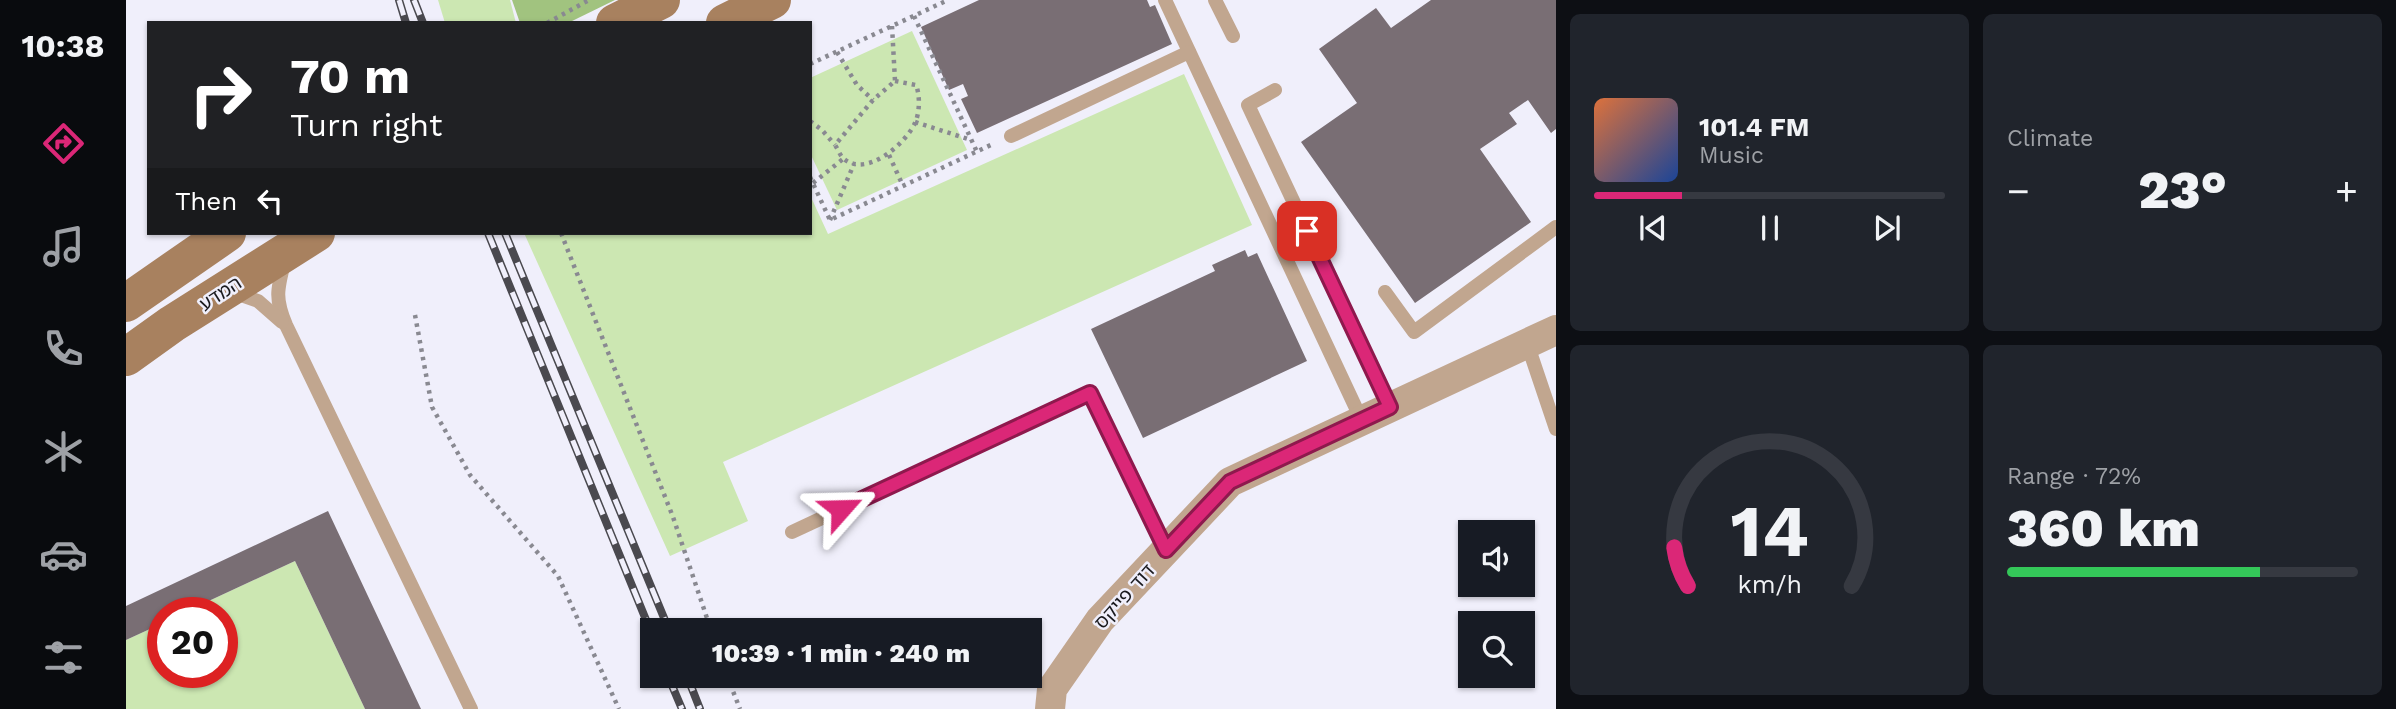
<!DOCTYPE html>
<meta charset="utf-8">
<style>
body{margin:0;font-family:"Work Sans","Noto Sans Hebrew",sans-serif;background:#20242c;color:#f1f3f6;height:100vh;display:flex;flex-direction:column;font-size:26px;white-space:nowrap}
*{box-sizing:border-box;margin:0}
p{font-size:23px;color:#9ea1a6}
.icon{flex:none;width:38px;height:38px;fill:none;stroke:currentColor;stroke-width:2;stroke-linecap:round;stroke-linejoin:round}
.map{position:relative;flex:1;overflow:hidden}
.sheet{display:flex;flex-direction:column;gap:14px;padding:14px;background:#0d0f14;width:840px}
.sheet>*{flex:none}
.guide{position:absolute;left:21px;top:21px;width:665px;height:214px;border-radius:0px;box-shadow:0 2px 5px #0004;background:#202124;color:#fff;overflow:hidden}
.buttons{position:absolute;left:1332px;top:520px;display:grid;gap:14px}
.buttons a{display:grid;place-items:center;width:77px;height:77px;border-radius:0px;background:#171b24;box-shadow:0 2px 5px #0004;font-size:35px}
.speed{position:absolute;left:21px;top:597px;display:flex;gap:14px;font-size:35px;font-weight:700;text-align:center}
.speed>*{display:grid;place-content:center;width:91px;height:91px;border-radius:50%;background:#171b24;box-shadow:0 2px 5px #0004;line-height:1}
.speed .limit{border:10px solid #d22;background:#fff;color:#111}
.pin{position:absolute;display:grid;place-items:center;width:60px;height:60px;color:#fff;margin:-30px;border-radius:14px;box-shadow:0 4px 10px #0006}
.me{position:absolute;width:77px;margin:-38px;rotate:65deg;stroke-linejoin:round;filter:drop-shadow(0 0 5px #0008)}
.turn{display:flex;align-items:center;gap:24px;height:147px;padding:0 28px;font-size:32px}
.turn .icon{width:91px;height:91px;stroke-width:2.5}
.turn b{display:block;font-size:49px;line-height:60px}
.then{display:flex;align-items:center;height:66px;padding:0 28px;background:#0003;gap:14px;font-size:26px}
.big{font-size:52px;font-weight:800;line-height:1.1}
.sheet .widget{flex:1;display:flex;flex-direction:column;justify-content:center;gap:10px;min-width:0;padding:0 24px;border-radius:10px;background:#20242c}
.sheet .dial{align-items:center;gap:0}
.dial svg{height:182px;overflow:visible;fill:none;stroke:#363941;stroke-width:7;stroke-linecap:round;text-anchor:middle}
.dial text{fill:#f1f3f6;stroke:none}
.song{display:flex;align-items:center;gap:21px}
.cover{width:84px;height:84px;border-radius:10px;background:linear-gradient(135deg,hsl(20 70% 55%),hsl(220 70% 35%))}
.played{height:7px;border-radius:4px;background:linear-gradient(90deg,#db2777 25%,#363941 25%)}
.keys{display:flex;justify-content:space-around;direction:ltr}
.heat{display:flex;justify-content:space-between;align-items:center;font-size:38px;direction:ltr}
.charge{height:10px;border-radius:5px;background:linear-gradient(90deg,#34c759 72%,#363941 0)}
.sheet .tiles{flex:1;display:grid;gap:14px;grid-template-columns:repeat(2,1fr)}
.trip{position:absolute;left:514px;top:618px;width:402px;height:70px;border-radius:0px;background:#171b24;box-shadow:0 2px 5px #0004;font-weight:800;line-height:70px;text-align:center}
main{display:flex;flex:1;min-height:0}
.menu{display:flex;flex-direction:column;width:126px;justify-content:space-around;align-items:center;background:#090b0e;color:#9ea1a6}
.menu .icon{width:49px;height:49px}
.menu .active{color:#db2777}
.menu b{font-size:32px;color:#f1f3f6}
.map>svg:first-child{display:block}
.green{fill:#cce7b2}
.forest{fill:#a1c37f}
.building{fill:#796e74}
.lines{fill:none;stroke-linecap:round;stroke-linejoin:round}
.path{stroke:#898991;stroke-width:4.5;stroke-dasharray:3.5 5;stroke-linecap:butt}
.service{stroke:#c1a68f;stroke-width:14}
.minor{stroke:#c1a68f;stroke-width:30}
.secondary{stroke:#a8815f;stroke-width:38}
.rail-casing{stroke:#4a494f;stroke-width:8}
.rail{stroke:#f0effb;stroke-width:5;stroke-dasharray:16;stroke-linecap:butt}
.route-casing{stroke:#8e194d;stroke-width:18}
.route{stroke:#db2777;stroke-width:12}
.labels{text-anchor:middle;stroke-width:5;stroke-linejoin:round;paint-order:stroke}
.street-label{font-size:19px;fill:#19191d;stroke:#f0effb}
</style>
<main>
<nav class="menu">
<b>10:38</b>
<svg class="icon active" aria-label="directions" viewBox="0 0 24 24"><path d="M12 3l9 9-9 9-9-9zM9 14v-3h6M13 9l2 2-2 2"/></svg>
<svg class="icon" aria-label="music" viewBox="0 0 24 24"><path d="M9 18V5l10-2v13"/><circle cx="6" cy="18" r="3"/><circle cx="16" cy="16" r="3"/></svg>
<svg class="icon" aria-label="phone" viewBox="0 0 24 24"><path d="M5 4h4l2 5-3 2q2 4 5 5l2-3 5 2v4C11 20 4 13 5 4z"/></svg>
<svg class="icon" aria-label="climate" viewBox="0 0 24 24"><path d="M12 3v18M4 7l16 10M4 17L20 7"/></svg>
<svg class="icon" aria-label="car" viewBox="0 0 24 24"><path d="M5 17H2v-5l4-1 3-4h7l3 4 3 1v5h-3M9 17h6M6 11h13"/><circle cx="7" cy="17" r="2"/><circle cx="17" cy="17" r="2"/></svg>
<svg class="icon" aria-label="filters" viewBox="0 0 24 24"><path d="M4 7h16M4 17h16"/><circle cx="9" cy="7" r="2"/><circle cx="15" cy="17" r="2"/></svg>
</nav>
<div class="map">
<svg width="1430" height="709" viewBox="0 0 1430 709">
<rect width="100%" height="100%" fill="#f0effb"/>
<g class="green">
<path d="M312 0H384L390 23H319Z"/>
<path d="M786 31 841 150 711 210 684 153V78Z"/>
<path d="M1058 74 1126 225 597 462 622 521 544 556 398 233H684V195L702 234Z"/>
<path d="M169 561 239 709H0V640L37 623V672H96V612H59Z"/>
</g>
<path class="forest" d="M386 0H489L442 23H394Z"/>
<g class="building">
<path d="M853 0H1021L1024 7 1029 5 1046 44 851 133 835 99 842 96 837 84 823 90 795 27Z"/>
<path d="M1305 0H1430V129L1425 133 1402 100 1383 113 1391 124 1354 149 1405 222 1289 303 1175 142 1231 103 1193 49 1250 8 1265 28Z"/>
<path d="M1119 250 1122 257 1131 253 1181 361 1017 438 965 329 1089 271 1086 265Z"/>
<path d="M202 511 295 709H239L169 561 59 612H37V623L0 640V606Z"/>
</g>
<g class="lines">
<g class="path">
<path d="M788 16 851 152"/>
<path d="M421 23 463 0"/>
<path d="M766 26 769 81"/>
<path d="M711 52 731 85 747 100"/>
<path d="M684 64 822 0"/>
<path d="M769 81 790 85C794 95 794 112 789 123 780 143 741 178 718 159 714 156 712 149 709 145L747 100Z"/>
<path d="M684 121 696 130 709 145"/>
<path d="M789 122 845 140"/>
<path d="M763 155 777 186"/>
<path d="M684 177 704 220 869 143"/>
<path d="M687 183 717 159"/>
<path d="M704 220 728 164"/>
<path d="M435 233 547 517 585 630"/>
<path d="M289 315 306 407 344 475 432 576 493 709"/>
<path d="M601 676 614 709"/>
</g>
<g class="service">
<path d="M1039 0 1236 421"/>
<path d="M1089 0 1107 36"/>
<path d="M1149 90 1122 105 1264 407"/>
<path d="M885 136 1063 52"/>
<path d="M158 263C151 290 149 299 160 325L345 709"/>
<path d="M1259 292 1288 332 1430 227"/>
<path d="M109 293 132 301 156 322"/>
<path d="M1401 343 1430 429"/>
<path d="M666 532 964 393 1040 550"/>
</g>
<path class="minor" d="M924 709 926 689 974 620 1104 482 1430 330"/>
<g class="secondary">
<path d="M489 23 535 0"/>
<path d="M599 23 646 0"/>
<path d="M0 303 101 233"/>
<path d="M0 357 46 324 190 233"/>
</g>
<defs>
<g id="rail">
<path d="M273 0 280 23"/>
<path d="M288 0 297 23"/>
<path d="M362 233 527 637"/>
<path d="M379 233 543 630"/>
<path d="M542 676 556 709"/>
<path d="M561 676 574 709"/>
</g>
</defs>
<use href="#rail" class="rail-casing"/>
<use href="#rail" class="rail"/>
</g>
<g class="lines">
<defs>
<path id="route" d="M715 509 964 393 1040 550 1104 482 1264 407 1181 231"/>
</defs>
<use href="#route" class="route-casing"/>
<use href="#route" class="route"/>
</g>
<g class="labels">
<g class="street-label">
<text transform="translate(94 293) rotate(-33)" y="7">המדע</text>
<text transform="translate(998 596) rotate(-48)" y="7">דוד פייקס</text>
</g>
</g>
</svg>
<div class="buttons">
<a><svg class="icon" aria-label="sound" viewBox="0 0 24 24"><path d="M4 9h4l5-4v14l-5-4H4zM17 9q2 3 0 6"/></svg></a>
<a><svg class="icon" aria-label="search" viewBox="0 0 24 24"><circle cx="10" cy="10" r="6"/><path d="M15 15l6 6"/></svg></a>
</div>
<div class="speed"><div class="limit">20</div></div>
<div class="pin" style="left:1181px;top:231px;background:#d93025"><svg class="icon" aria-label="arrive" viewBox="0 0 24 24"><path d="M6 21V4h12l-3 4 3 4H6"/></svg></div>
<svg class="me" style="left:715px;top:509px" viewBox="-20 -20 40 40"><path d="M0-17L14 15 0 8-14 15z" fill="#db2777" stroke="#fff" stroke-width="4"/></svg>
<div class="trip">10:39 · 1 min · 240 m</div>
<div class="guide">
<div class="turn"><svg class="icon" aria-label="right" viewBox="0 0 24 24"><path d="M7 20v-9h11M14 6l5 5-5 5"/></svg><div><b>70 m</b>Turn right</div></div>
<div class="then">Then<svg class="icon" aria-label="left" viewBox="0 0 24 24"><path d="M17 20v-9H6M10 6l-5 5 5 5"/></svg></div>
</div>
</div>
<section class="sheet">
<div class="tiles">
<div class="widget">
<div class="song"><i class="cover"></i><div><b>101.4 FM</b><p>Music</p></div></div>
<div class="played"></div>
<div class="keys"><svg class="icon" aria-label="previous" viewBox="0 0 24 24"><path d="M18 5L8 12l10 7zM5 5v14"/></svg><svg class="icon" aria-label="pause" viewBox="0 0 24 24"><path d="M8 5v14M16 5v14"/></svg><svg class="icon" aria-label="next" viewBox="0 0 24 24"><path d="M6 5l10 7-10 7zM19 5v14"/></svg></div>
</div>
<div class="widget"><p>Climate</p>
<div class="heat"><a>−</a><b class="big">23°</b><a>+</a></div>
</div>
<div class="widget dial"><svg viewBox="0 0 100 80">
<path d="M14 69A42 42 0 1 1 86 69"/>
<path d="M14 69A42 42 0 0 1 8 52" stroke="#db2777"/>
<text x="50" y="56" font-size="32" font-weight="700">14</text>
<text x="50" y="72" font-size="11">km/h</text>
</svg></div>
<div class="widget"><p>Range · 72%</p><b class="big">360 km</b><div class="charge"></div></div>
</div>
</section>
</main>
